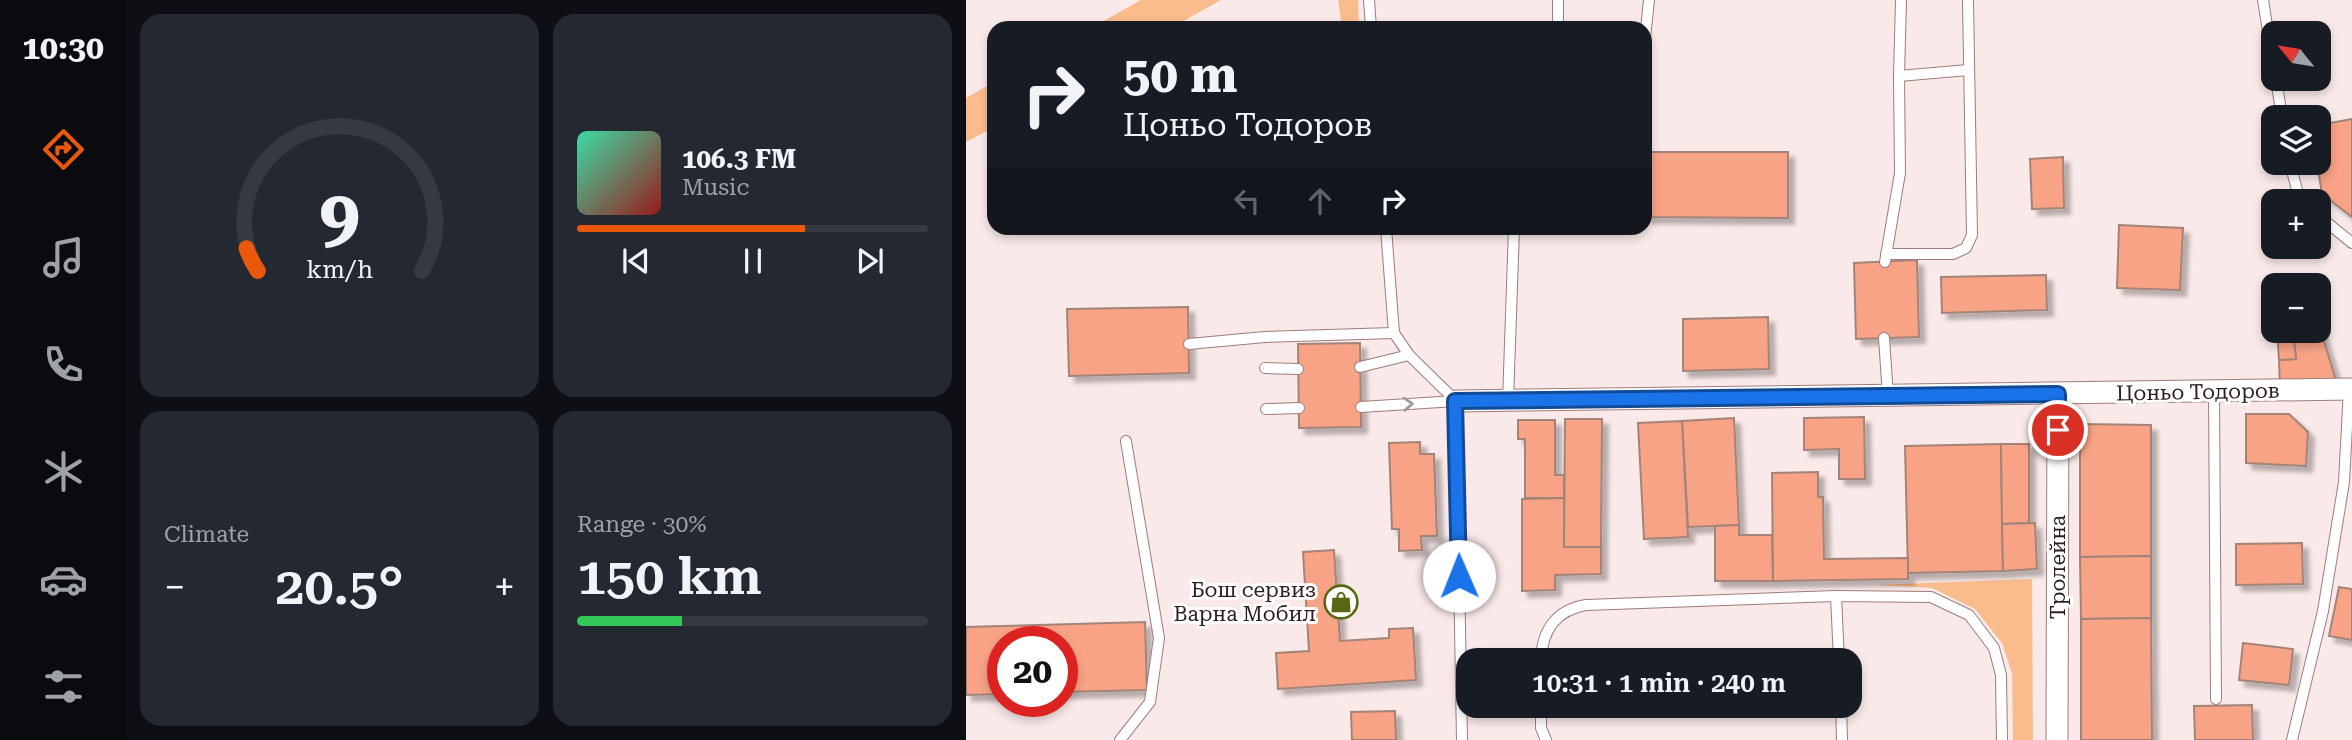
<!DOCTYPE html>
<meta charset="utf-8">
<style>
body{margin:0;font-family:"Roboto Serif",serif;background:#242831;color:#f1f3f6;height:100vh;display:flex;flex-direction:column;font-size:26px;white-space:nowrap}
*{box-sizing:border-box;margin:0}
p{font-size:23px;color:#9ea1a6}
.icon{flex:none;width:38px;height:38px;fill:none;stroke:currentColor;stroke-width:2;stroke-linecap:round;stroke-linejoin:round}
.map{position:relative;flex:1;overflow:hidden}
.sheet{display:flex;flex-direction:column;gap:14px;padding:14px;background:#0d0f14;width:840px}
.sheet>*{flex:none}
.banner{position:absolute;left:21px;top:21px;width:665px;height:214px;border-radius:21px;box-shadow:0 4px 10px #0003;background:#171b24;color:#f1f3f6;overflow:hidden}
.needle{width:46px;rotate:300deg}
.fabs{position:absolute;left:1295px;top:21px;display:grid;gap:14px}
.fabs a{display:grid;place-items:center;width:70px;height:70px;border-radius:14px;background:#171b24;box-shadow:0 4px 10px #0003;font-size:35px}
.speed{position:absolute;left:21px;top:626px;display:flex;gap:14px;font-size:35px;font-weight:700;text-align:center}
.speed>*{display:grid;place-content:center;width:91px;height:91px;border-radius:50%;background:#171b24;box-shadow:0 4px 10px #0003;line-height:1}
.speed .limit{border:10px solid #d22;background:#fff;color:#111}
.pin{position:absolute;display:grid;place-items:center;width:60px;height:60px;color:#fff;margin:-30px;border:4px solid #fff;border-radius:50%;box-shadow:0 2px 7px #0007}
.me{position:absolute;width:77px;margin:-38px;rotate:359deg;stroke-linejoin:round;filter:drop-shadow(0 0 5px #0008)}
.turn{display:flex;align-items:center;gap:24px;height:147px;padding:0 21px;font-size:32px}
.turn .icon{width:91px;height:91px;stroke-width:2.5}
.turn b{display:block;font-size:49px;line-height:60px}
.lanes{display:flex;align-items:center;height:66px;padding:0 21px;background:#0003;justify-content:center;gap:35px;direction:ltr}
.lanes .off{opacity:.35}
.big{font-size:52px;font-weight:600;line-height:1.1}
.sheet .tile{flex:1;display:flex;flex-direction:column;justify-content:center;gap:10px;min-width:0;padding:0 24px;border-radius:21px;background:#242831}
.sheet .dial{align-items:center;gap:0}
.dial svg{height:182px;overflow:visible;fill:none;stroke:#363941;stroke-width:7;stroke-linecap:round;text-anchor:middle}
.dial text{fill:#f1f3f6;stroke:none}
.song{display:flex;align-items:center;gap:21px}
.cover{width:84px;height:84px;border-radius:10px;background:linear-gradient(135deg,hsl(160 70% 55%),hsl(0 70% 35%))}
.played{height:7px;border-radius:4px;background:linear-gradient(90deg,#ea580c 65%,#363941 65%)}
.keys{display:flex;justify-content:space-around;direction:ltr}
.heat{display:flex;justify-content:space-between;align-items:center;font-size:38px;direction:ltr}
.charge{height:10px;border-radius:5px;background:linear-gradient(90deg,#34c759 30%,#363941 0)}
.sheet .tiles{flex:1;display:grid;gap:14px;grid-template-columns:repeat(2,1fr)}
.trip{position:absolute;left:490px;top:648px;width:406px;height:70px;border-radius:21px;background:#171b24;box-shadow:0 4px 10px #0003;font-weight:600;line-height:70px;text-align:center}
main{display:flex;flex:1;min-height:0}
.menu{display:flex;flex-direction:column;width:126px;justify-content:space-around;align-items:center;background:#090b0e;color:#9ea1a6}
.menu .icon{width:49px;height:49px}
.menu .on{color:#ea580c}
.menu b{font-size:32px;color:#f1f3f6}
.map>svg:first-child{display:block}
.green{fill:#fabc8c}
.building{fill:#f8a386;stroke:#a48378;stroke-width:2;filter:url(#shadow)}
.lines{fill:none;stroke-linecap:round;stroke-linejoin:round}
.service-casing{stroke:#9f7c7b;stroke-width:12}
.minor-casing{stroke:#9f7c7b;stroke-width:23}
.service{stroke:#fff;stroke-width:10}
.minor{stroke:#fff;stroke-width:21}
.oneway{stroke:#a09a9a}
.route-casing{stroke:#114b97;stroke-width:18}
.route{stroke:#1a73e8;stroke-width:12}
.labels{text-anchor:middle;stroke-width:6;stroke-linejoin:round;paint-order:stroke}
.street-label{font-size:21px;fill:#2c1e1e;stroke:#fff}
.poi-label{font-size:21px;fill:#2c1e1e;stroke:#fff;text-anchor:end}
</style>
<main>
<nav class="menu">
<b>10:30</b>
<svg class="icon on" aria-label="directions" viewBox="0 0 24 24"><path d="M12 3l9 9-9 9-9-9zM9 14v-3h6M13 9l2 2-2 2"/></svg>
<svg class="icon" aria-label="music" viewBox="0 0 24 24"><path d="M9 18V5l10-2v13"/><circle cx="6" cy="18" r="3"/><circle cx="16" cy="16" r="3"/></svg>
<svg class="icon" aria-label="phone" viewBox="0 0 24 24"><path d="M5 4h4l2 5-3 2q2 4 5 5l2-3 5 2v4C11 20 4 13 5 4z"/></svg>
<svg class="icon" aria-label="climate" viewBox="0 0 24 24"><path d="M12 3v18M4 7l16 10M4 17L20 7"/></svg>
<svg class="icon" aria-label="car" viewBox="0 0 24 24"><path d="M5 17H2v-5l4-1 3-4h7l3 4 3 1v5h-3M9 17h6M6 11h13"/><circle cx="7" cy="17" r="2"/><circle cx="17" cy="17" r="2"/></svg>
<svg class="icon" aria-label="filters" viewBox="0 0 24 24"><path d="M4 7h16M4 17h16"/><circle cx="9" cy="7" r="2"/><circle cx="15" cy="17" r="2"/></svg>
</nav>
<section class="sheet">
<div class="tiles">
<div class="tile dial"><svg viewBox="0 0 100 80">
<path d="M14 69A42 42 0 1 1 86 69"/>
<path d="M14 69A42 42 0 0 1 9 59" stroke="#ea580c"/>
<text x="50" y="56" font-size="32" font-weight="700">9</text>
<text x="50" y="72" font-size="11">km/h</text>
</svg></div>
<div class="tile">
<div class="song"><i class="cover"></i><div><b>106.3 FM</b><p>Music</p></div></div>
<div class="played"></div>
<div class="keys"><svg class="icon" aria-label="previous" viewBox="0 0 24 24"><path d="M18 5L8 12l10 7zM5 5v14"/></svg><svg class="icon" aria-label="pause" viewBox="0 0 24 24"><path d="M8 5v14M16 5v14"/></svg><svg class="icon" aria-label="next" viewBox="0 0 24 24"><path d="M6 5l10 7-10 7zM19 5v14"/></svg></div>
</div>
<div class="tile"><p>Climate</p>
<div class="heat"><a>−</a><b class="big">20.5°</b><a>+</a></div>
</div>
<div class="tile"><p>Range · 30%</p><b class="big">150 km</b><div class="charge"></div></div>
</div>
</section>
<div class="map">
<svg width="1386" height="740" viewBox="0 0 1386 740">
<defs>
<filter id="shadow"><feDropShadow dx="6" dy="6" stdDeviation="2" flood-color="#0004"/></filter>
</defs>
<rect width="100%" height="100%" fill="#fae9e9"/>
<g class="green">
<path d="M175 0H255L205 28H125Z"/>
<path d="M372 0H392L393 28H376Z"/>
<path d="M28 82V127L0 142V98Z"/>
<path d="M1066 579 1067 740H1047L1046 673 1036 643 1009 609 966 588 909 585Z"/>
</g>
<g class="building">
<path d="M1386 119V217L1356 194 1351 163H1353V125Z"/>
<path d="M679 152H822V218L679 217Z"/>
<path d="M1097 157 1098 208 1066 209 1064 159Z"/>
<path d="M1153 225 1217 228 1214 290 1151 288Z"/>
<path d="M951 260 953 337 890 339 888 263Z"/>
<path d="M1080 275 1081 310 976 313 975 277Z"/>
<path d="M1343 277 1344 285H1308V279Z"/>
<path d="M222 307 223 373 103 376 101 309Z"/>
<path d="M802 317 803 369 717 371V319Z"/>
<path d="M1353 325 1369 377 1363 385 1314 389 1313 360 1330 359 1327 331H1353Z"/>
<path d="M1311 331H1327L1330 359 1313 360Z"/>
<path d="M394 343 395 427 333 428 332 344Z"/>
<path d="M1280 414H1323L1342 432 1340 466 1280 463Z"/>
<path d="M898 417 899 479H873V449L838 450V418Z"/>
<path d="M768 418 773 525 722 527 716 421Z"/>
<path d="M599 419H636L635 547H598Z"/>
<path d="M552 420H589V475H598V498H559V439H552Z"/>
<path d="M716 421 722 537 678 539 672 423Z"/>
<path d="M1114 424 1185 425V556L1114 557Z"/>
<path d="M454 442V454H468L471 536H455L456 550 433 551V529H426L423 443Z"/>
<path d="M1035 444 1037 571 942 573 939 446Z"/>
<path d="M1035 444H1063V523L1036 524Z"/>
<path d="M852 472V497H857L858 559 942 558V579L807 581 806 473Z"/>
<path d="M598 498V547H635V574L589 575V590L556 591V499Z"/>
<path d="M1069 523 1071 569 1037 571 1036 524Z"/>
<path d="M773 525V535H806L807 581H749V526Z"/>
<path d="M1336 543 1337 584 1270 585V544Z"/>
<path d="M368 550 374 641 423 638V629L447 628 450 680 312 689 310 653 343 651 337 552Z"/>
<path d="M1185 556V618L1115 619 1114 557Z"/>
<path d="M1373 587 1386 589V640L1363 636Z"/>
<path d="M1185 618 1186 740H1115V619Z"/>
<path d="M179 622 181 690 96 692V642H37V694L0 695V627Z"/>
<path d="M1277 643 1327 649 1323 685 1273 680Z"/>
<path d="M1286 705 1287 740H1229L1228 706Z"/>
<path d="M429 711 430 740H386L385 712Z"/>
</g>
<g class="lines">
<defs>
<g id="service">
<path d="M403 0 405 28"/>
<path d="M1297 0 1307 63"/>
<path d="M592 28V0"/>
<path d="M679 38 683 0"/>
<path d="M933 76 1002 70"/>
<path d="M1310 79 1316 117"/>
<path d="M1324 163 1334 201"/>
<path d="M1353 216 1386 243"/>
<path d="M420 228 428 333 443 355 490 401 496 740"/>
<path d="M920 254H987L1000 248 1006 235 1002 0"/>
<path d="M919 262 934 173 933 76 935 0"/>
<path d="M918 338 922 396"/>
<path d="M223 344 299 337 428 333"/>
<path d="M394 367 443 355"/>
<path d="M299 368 332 369"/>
<path d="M1248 391 1250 699"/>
<path d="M542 401 548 228"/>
<path d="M395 407 490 401"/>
<path d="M300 409 333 408"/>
<path d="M870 596 873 660"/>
<path d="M575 660C576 630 590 610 620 605L870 596 965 597 1003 615 1028 648 1035 675 1036 740"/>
<path d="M575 705V728L580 740"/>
<path d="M875 705 876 740"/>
<path d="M154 740 184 702 193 638 160 441"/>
<path d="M1326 740 1357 611 1378 482 1383 389"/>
</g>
<g id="minor">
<path d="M490 401 1386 389"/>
<path d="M1091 740 1092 394"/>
</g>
</defs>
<use href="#service" class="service-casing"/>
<use href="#minor" class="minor-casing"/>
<use href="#service" class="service"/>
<use href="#minor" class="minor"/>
</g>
<defs><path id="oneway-chevron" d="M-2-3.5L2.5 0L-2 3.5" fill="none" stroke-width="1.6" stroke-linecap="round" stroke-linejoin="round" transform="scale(1.75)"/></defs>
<use class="oneway" href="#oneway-chevron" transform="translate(442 404) rotate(-4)"/>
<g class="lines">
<defs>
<path id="route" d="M493 576 489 401 1092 394V430"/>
</defs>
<use href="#route" class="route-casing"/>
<use href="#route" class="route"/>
</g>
<defs>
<symbol id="shop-ring" viewBox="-11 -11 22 22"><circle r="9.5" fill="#fff" stroke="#576812" stroke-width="1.5"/><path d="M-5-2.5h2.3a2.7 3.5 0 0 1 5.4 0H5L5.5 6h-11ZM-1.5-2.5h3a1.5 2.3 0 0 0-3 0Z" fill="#576812"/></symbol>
</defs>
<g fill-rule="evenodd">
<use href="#shop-ring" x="356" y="583" width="38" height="38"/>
</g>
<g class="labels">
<g class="street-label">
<text transform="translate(1232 392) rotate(-1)" y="7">Цоньо Тодоров</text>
<text transform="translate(1092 567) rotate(-90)" y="7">Тролейна</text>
</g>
<g class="poi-label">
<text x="350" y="597">Бош сервиз<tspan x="350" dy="24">Варна Мобил</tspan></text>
</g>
</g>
</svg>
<div class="fabs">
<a><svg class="needle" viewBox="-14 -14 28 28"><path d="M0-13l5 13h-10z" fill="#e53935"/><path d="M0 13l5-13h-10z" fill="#9ea1a6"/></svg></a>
<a><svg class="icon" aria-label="layers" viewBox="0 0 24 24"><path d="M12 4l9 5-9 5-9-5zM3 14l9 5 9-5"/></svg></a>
<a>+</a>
<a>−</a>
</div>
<div class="speed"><div class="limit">20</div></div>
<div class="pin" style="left:1092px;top:430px;background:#d93025"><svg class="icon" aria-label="arrive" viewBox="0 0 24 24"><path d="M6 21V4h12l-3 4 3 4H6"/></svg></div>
<svg class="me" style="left:493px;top:576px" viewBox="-20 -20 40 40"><circle r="19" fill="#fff"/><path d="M0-13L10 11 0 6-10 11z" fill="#1a73e8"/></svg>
<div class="trip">10:31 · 1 min · 240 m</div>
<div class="banner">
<div class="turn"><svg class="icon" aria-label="right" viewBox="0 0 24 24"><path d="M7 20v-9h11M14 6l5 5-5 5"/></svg><div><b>50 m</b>Цоньо Тодоров</div></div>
<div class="lanes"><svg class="icon off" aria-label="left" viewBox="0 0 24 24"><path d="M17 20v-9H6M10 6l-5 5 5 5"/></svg><svg class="icon off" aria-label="ahead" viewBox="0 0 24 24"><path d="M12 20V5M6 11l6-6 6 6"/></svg><svg class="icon" aria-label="right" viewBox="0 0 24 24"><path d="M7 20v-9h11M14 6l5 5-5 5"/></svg></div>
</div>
</div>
</main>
